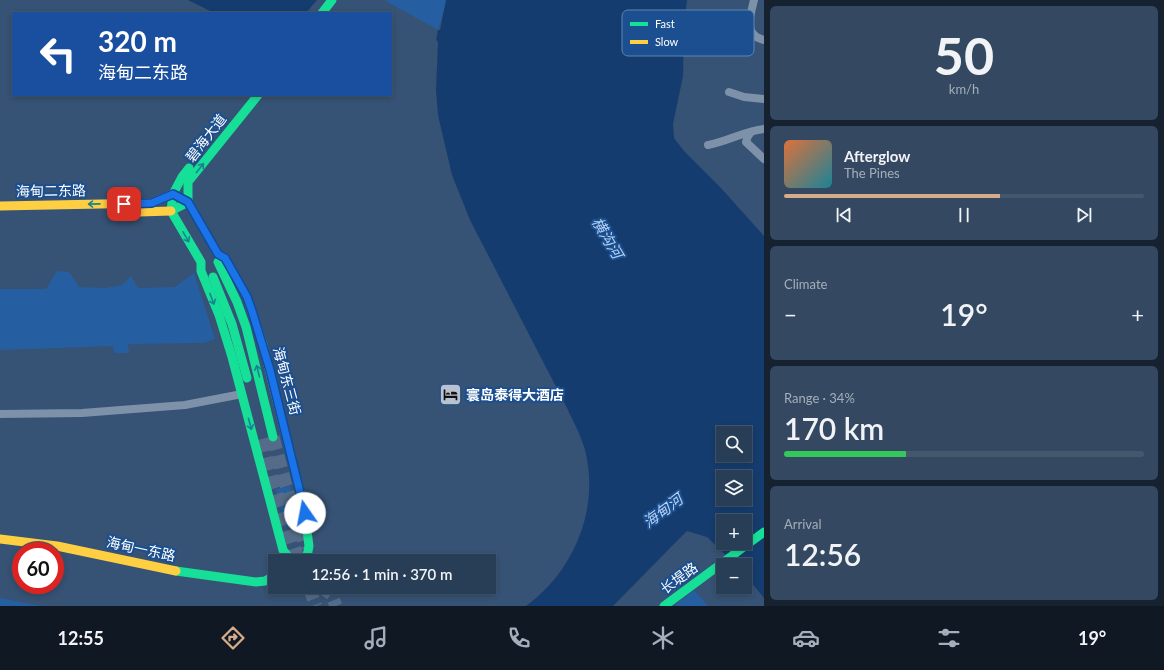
<!DOCTYPE html>
<meta charset="utf-8">
<style>
body{margin:0;font-family:Lato,"Noto Sans SC",sans-serif;background:#344961;color:#f1f3f6;height:100vh;display:flex;flex-direction:column;font-size:15px;white-space:nowrap}
*{box-sizing:border-box;margin:0}
p{font-size:13px;color:#a5aeba}
.icon{flex:none;width:22px;height:22px;fill:none;stroke:currentColor;stroke-width:2;stroke-linecap:round;stroke-linejoin:round}
.map{position:relative;flex:1;overflow:hidden}
.sheet{display:flex;flex-direction:column;gap:6px;padding:6px;background:#162230;width:400px}
.sheet>*{flex:none}
.guide{position:absolute;left:12px;top:12px;width:380px;height:84px;border-radius:0px;box-shadow:0 2px 6px #0003,0 0 0 1px #44576d;background:#1a4fa0;color:#fff;overflow:hidden}
.tools{position:absolute;left:716px;top:426px;display:grid;gap:8px}
.tools a{display:grid;place-items:center;width:36px;height:36px;border-radius:0px;background:#283e57;box-shadow:0 2px 6px #0003,0 0 0 1px #44576d;font-size:20px}
.speed{position:absolute;left:12px;top:542px;display:flex;gap:8px;font-size:20px;font-weight:700;text-align:center}
.speed>*{display:grid;place-content:center;width:52px;height:52px;border-radius:50%;background:#283e57;box-shadow:0 2px 6px #0003,0 0 0 1px #44576d;line-height:1}
.speed .limit{border:6px solid #d22;background:#fff;color:#111}
.pin{position:absolute;display:grid;place-items:center;width:34px;height:34px;color:#fff;margin:-17px;border-radius:8px;box-shadow:0 2px 6px #0006}
.me{position:absolute;width:44px;margin:-22px;rotate:348deg;stroke-linejoin:round;filter:drop-shadow(0 0 3px #0008)}
.turn{display:flex;align-items:center;gap:14px;height:84px;padding:0 20px;font-size:18px}
.turn .icon{width:52px;height:52px;stroke-width:2.5}
.turn b{display:block;font-size:28px;line-height:34px}
.big{font-size:30px;font-weight:600;line-height:1.1}
.sheet .card{flex:1;display:flex;flex-direction:column;justify-content:center;gap:6px;min-width:0;padding:0 14px;border-radius:6px;background:#344961}
.sheet .dial{align-items:center;gap:0}
.dial b{font-size:52px;line-height:1}
.song{display:flex;align-items:center;gap:12px}
.cover{width:48px;height:48px;border-radius:6px;background:linear-gradient(135deg,hsl(20 70% 55%),hsl(190 70% 35%))}
.played{height:4px;border-radius:2px;background:linear-gradient(90deg,#d6ab8b 60%,#44576d 60%)}
.keys{display:flex;justify-content:space-around;direction:ltr}
.heat{display:flex;justify-content:space-between;align-items:center;font-size:22px;direction:ltr}
.charge{height:6px;border-radius:3px;background:linear-gradient(90deg,#34c759 34%,#44576d 0)}
.trip{position:absolute;left:268px;top:554px;width:228px;height:40px;border-radius:0px;background:#283e57;box-shadow:0 2px 6px #0003,0 0 0 1px #44576d;font-weight:600;line-height:40px;text-align:center}
.menu{display:flex;height:64px;justify-content:space-around;align-items:center;background:#101923;color:#a5aeba}
.menu .icon{width:28px;height:28px}
.menu .selected{color:#d6ab8b}
.menu b{font-size:18px;color:#f1f3f6}
main{display:flex;flex:1;min-height:0}
.map>svg:first-child{display:block}
.green{fill:#265fa1}
.water{fill:#153c6e;fill-rule:evenodd}
.lines{fill:none;stroke-linecap:round;stroke-linejoin:round}
.primary-tunnel{stroke:#546c89;stroke-width:13;stroke-dasharray:13 6;stroke-linecap:butt}
.street{stroke:#7d92a8;stroke-width:8}
.fast{stroke:#16e098;stroke-width:9}
.slow{stroke:#ffcf43;stroke-width:9}
.oneway{stroke:#198292}
.route-casing{stroke:#114b97;stroke-width:10}
.route{stroke:#1a73e8;stroke-width:7}
.labels{text-anchor:middle;stroke-width:4;stroke-linejoin:round;paint-order:stroke}
.street-label{font-size:14px;fill:#fff;stroke:#1b4f8f}
.poi-label{font-size:14px;font-weight:bold;fill:#fff;stroke:#1b4f8f;text-anchor:start}
.water-label{font-size:15px;font-style:italic;fill:#b5d3f5;stroke:#1b4f8f}
.key{fill:#1b4f8f;stroke:#5f84b1;stroke-width:1}
.key-label{font-size:11px;fill:#fff}
</style>
<main>
<div class="map">
<svg width="764" height="606" viewBox="0 0 764 606">
<rect width="100%" height="100%" fill="#365274"/>
<g class="green">
<path d="M384 0H447L438 30Z"/>
<path d="M57 271 69 272 79 287 106 288 122 285 131 276 138 288 175 287 194 273 215 339 204 343 128 344 129 353H114L113 346 0 350V289H46Z"/>
<path d="M290 486 300 527H285L276 489Z"/>
<path d="M694 590 708 606H674Z"/>
<path d="M0 598 41 606H0Z"/>
</g>
<g class="water">
<path d="M188 0H317L306 13H214Z"/>
<path d="M446 0H687L684 25 683 76 673 124 674 138 684 151 720 187 764 236V598L745 575V565H736L707 537 687 531 671 547 613 606H526C574 571 600 509 585 450 581 435 573 421 567 408L470 220 452 175 438 115 436 90 438 42 436 40 438 30H440ZM723 433H745V455H723ZM723 477H745V499H723ZM723 521H745V543H723Z"/>
</g>
<g class="lines">
<g class="primary-tunnel">
<path d="M273 437 285 482 306 548"/>
<path d="M262 439 274 485 299 561"/>
<path d="M309 587 316 606"/>
<path d="M321 587 331 594 336 606"/>
</g>
<g class="street">
<path d="M754 0C750 17 743 35 764 40"/>
<path d="M729 92 744 97 764 99"/>
<path d="M751 132 748 136 746 142 764 159"/>
<path d="M708 145C727 142 744 131 764 129"/>
<path d="M0 414 82 413 185 405 242 394"/>
</g>
<g class="fast">
<path d="M322 13 332 0"/>
<path d="M258 95 188 182V202L218 254 225 258 247 297 263 345 304 508 309 546 306 561"/>
<path d="M173 194 188 202 171 211 173 194 182 177 189 168"/>
<path d="M171 211 201 262V271L219 315 232 357 283 550 292 561"/>
<path d="M218 262 237 302 246 327 273 437"/>
<path d="M213 277 232 324 247 378"/>
<path d="M176 571 256 582 265 581 275 575"/>
<path d="M664 606 764 532"/>
</g>
<g class="slow">
<path d="M0 206 152 203 173 194"/>
<path d="M139 212 171 211"/>
<path d="M0 539 57 546 176 571"/>
</g>
</g>
<defs><path id="oneway-shaft" d="M-6 0H5M1.5-3L5.5 0L1.5 3" fill="none" stroke-width="1.6" stroke-linecap="round" stroke-linejoin="round"/></defs>
<g class="oneway">
<use href="#oneway-shaft" transform="translate(200 168) rotate(-52)"/>
<use href="#oneway-shaft" transform="translate(94 204) rotate(179)"/>
<use href="#oneway-shaft" transform="translate(186 237) rotate(60)"/>
<use href="#oneway-shaft" transform="translate(212 299) rotate(69)"/>
<use href="#oneway-shaft" transform="translate(258 371) rotate(-104)"/>
<use href="#oneway-shaft" transform="translate(250 424) rotate(75)"/>
</g>
<g class="lines">
<defs>
<path id="route" d="M124 204 152 203 173 194 188 202 218 254 225 258 247 297 252 311 270 370 305 513"/>
</defs>
<use href="#route" class="route-casing"/>
<use href="#route" class="route"/>
</g>
<defs>
<symbol id="hotel-square" viewBox="-11 -11 22 22"><rect x="-9" y="-9" width="18" height="18" rx="4" fill="#b9c2ce" stroke="#1b4f8f"/><path d="M-6-4.5h1.5V1H6V5H4.5V3h-9V5H-6ZM-4 0a1.8 1.8 0 1 1 3.6 0ZM.5 0V-2.5h3Q6-2.5 6 0Z" fill="#111"/></symbol>
</defs>
<g fill-rule="evenodd">
<use href="#hotel-square" x="438" y="382" width="25" height="25"/>
</g>
<g class="labels">
<g class="street-label">
<text transform="translate(206 138) rotate(-52)" y="5">碧海大道</text>
<text transform="translate(51 191) rotate(-1)" y="5">海甸二东路</text>
<text transform="translate(287 381) rotate(75)" y="5">海甸东三街</text>
<text transform="translate(141 549) rotate(12)" y="5">海甸一东路</text>
<text transform="translate(679 578) rotate(-36)" y="5">长堤路</text>
</g>
<g class="poi-label">
<text x="466" y="400">寰岛泰得大酒店</text>
</g>
<g class="water-label">
<text transform="translate(607 238) rotate(59)" y="5">横沟河</text>
<text transform="translate(663 511) rotate(-37)" y="5">海甸河</text>
</g>
</g>
<rect x="622" y="10" width="132" height="46" rx="6" class="key"/>
<rect x="630" y="22" width="18" height="4" fill="#16e098"/>
<rect x="630" y="40" width="18" height="4" fill="#ffcf43"/>
<g class="key-label">
<text x="655" y="28">Fast</text>
<text x="655" y="46">Slow</text>
</g>
</svg>
<div class="tools">
<a><svg class="icon" aria-label="search" viewBox="0 0 24 24"><circle cx="10" cy="10" r="6"/><path d="M15 15l6 6"/></svg></a>
<a><svg class="icon" aria-label="layers" viewBox="0 0 24 24"><path d="M12 4l9 5-9 5-9-5zM3 14l9 5 9-5"/></svg></a>
<a>+</a>
<a>−</a>
</div>
<div class="speed"><div class="limit">60</div></div>
<div class="pin" style="left:124px;top:204px;background:#d93025"><svg class="icon" aria-label="arrive" viewBox="0 0 24 24"><path d="M6 21V4h12l-3 4 3 4H6"/></svg></div>
<svg class="me" style="left:305px;top:513px" viewBox="-20 -20 40 40"><circle r="19" fill="#fff"/><path d="M0-13L10 11 0 6-10 11z" fill="#1a73e8"/></svg>
<div class="trip">12:56 · 1 min · 370 m</div>
<div class="guide">
<div class="turn"><svg class="icon" aria-label="left" viewBox="0 0 24 24"><path d="M17 20v-9H6M10 6l-5 5 5 5"/></svg><div><b>320 m</b>海甸二东路</div></div>
</div>
</div>
<section class="sheet">
<div class="card dial"><b>50</b><p>km/h</p></div>
<div class="card">
<div class="song"><i class="cover"></i><div><b>Afterglow</b><p>The Pines</p></div></div>
<div class="played"></div>
<div class="keys"><svg class="icon" aria-label="previous" viewBox="0 0 24 24"><path d="M18 5L8 12l10 7zM5 5v14"/></svg><svg class="icon" aria-label="pause" viewBox="0 0 24 24"><path d="M8 5v14M16 5v14"/></svg><svg class="icon" aria-label="next" viewBox="0 0 24 24"><path d="M6 5l10 7-10 7zM19 5v14"/></svg></div>
</div>
<div class="card"><p>Climate</p>
<div class="heat"><a>−</a><b class="big">19°</b><a>+</a></div>
</div>
<div class="card"><p>Range · 34%</p><b class="big">170 km</b><div class="charge"></div></div>
<div class="card"><p>Arrival</p><b class="big">12:56</b></div>
</section>
</main>
<nav class="menu">
<b>12:55</b>
<svg class="icon selected" aria-label="directions" viewBox="0 0 24 24"><path d="M12 3l9 9-9 9-9-9zM9 14v-3h6M13 9l2 2-2 2"/></svg>
<svg class="icon" aria-label="music" viewBox="0 0 24 24"><path d="M9 18V5l10-2v13"/><circle cx="6" cy="18" r="3"/><circle cx="16" cy="16" r="3"/></svg>
<svg class="icon" aria-label="phone" viewBox="0 0 24 24"><path d="M5 4h4l2 5-3 2q2 4 5 5l2-3 5 2v4C11 20 4 13 5 4z"/></svg>
<svg class="icon" aria-label="climate" viewBox="0 0 24 24"><path d="M12 3v18M4 7l16 10M4 17L20 7"/></svg>
<svg class="icon" aria-label="car" viewBox="0 0 24 24"><path d="M5 17H2v-5l4-1 3-4h7l3 4 3 1v5h-3M9 17h6M6 11h13"/><circle cx="7" cy="17" r="2"/><circle cx="17" cy="17" r="2"/></svg>
<svg class="icon" aria-label="filters" viewBox="0 0 24 24"><path d="M4 7h16M4 17h16"/><circle cx="9" cy="7" r="2"/><circle cx="15" cy="17" r="2"/></svg>
<b>19°</b>
</nav>
